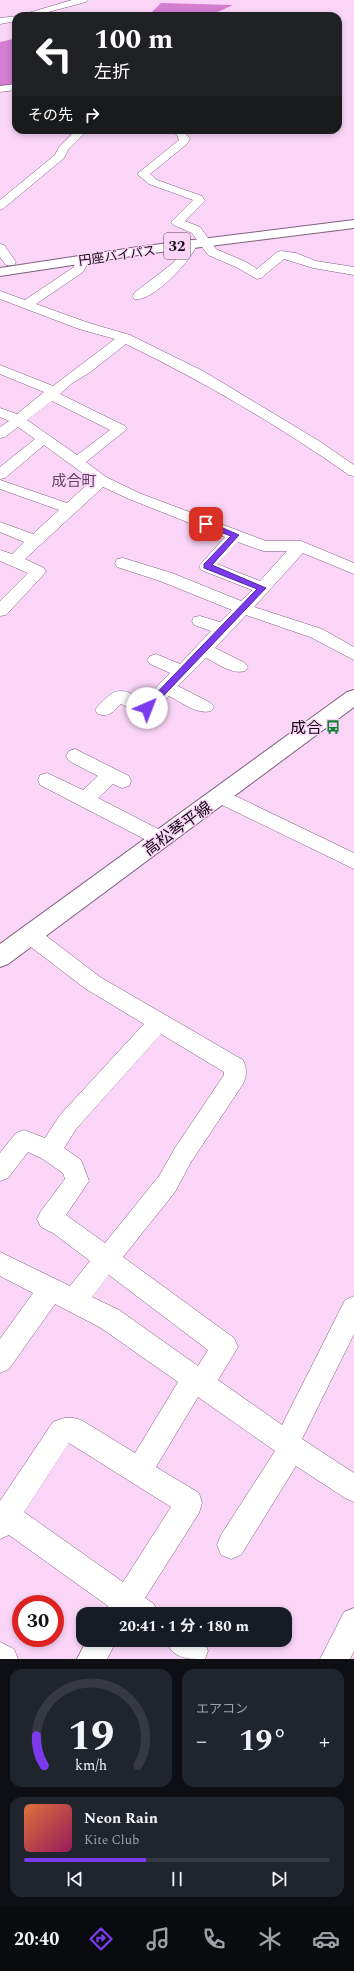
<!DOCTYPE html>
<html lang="ja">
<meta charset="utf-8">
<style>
body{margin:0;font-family:Spectral,"Noto Sans JP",serif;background:#20242c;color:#f1f3f6;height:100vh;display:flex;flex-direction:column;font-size:15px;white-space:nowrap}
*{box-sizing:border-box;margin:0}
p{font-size:13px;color:#9ea1a6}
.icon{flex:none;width:22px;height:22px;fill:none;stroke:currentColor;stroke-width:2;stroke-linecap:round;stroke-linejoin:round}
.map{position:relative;height:1659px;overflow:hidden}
.panel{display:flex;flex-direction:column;gap:10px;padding:10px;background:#0d0f14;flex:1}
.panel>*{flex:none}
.guide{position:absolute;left:12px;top:12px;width:330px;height:122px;border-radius:12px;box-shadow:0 2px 6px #0003;background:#202124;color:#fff;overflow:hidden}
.speed{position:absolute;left:12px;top:1595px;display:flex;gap:8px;font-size:20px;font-weight:700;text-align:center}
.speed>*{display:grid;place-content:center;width:52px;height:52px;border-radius:50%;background:#171b24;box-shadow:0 2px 6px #0003;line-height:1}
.speed .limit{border:6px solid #d22;background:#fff;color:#111}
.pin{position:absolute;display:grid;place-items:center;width:34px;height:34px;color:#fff;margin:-17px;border-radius:8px;box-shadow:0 2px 6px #0006}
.me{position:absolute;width:44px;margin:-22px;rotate:44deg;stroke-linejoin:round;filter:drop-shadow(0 0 3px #0008)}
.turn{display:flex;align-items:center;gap:14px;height:84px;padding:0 16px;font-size:18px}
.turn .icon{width:52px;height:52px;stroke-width:2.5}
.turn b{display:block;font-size:28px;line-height:34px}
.then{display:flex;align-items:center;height:38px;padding:0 16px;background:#0003;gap:8px;font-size:15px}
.big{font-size:30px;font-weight:700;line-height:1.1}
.panel .widget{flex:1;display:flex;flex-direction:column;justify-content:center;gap:6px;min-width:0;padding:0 14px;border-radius:12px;background:#20242c}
.panel .dial{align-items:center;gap:0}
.dial svg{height:104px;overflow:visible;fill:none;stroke:#363941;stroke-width:7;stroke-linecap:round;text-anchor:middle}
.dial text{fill:#f1f3f6;stroke:none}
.song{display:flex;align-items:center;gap:12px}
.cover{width:48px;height:48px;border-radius:6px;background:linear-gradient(135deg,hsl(20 70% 55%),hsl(330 70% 35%))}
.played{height:4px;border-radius:2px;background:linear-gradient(90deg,#7c3aed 40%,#363941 40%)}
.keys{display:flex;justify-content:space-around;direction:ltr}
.heat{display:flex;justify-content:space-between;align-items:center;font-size:22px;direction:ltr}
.panel .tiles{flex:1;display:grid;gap:10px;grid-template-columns:1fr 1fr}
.widget:last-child{grid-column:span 2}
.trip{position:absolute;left:76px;top:1607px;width:216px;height:40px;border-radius:12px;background:#171b24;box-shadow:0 2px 6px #0003;font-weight:700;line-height:40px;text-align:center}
.dock{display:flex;height:64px;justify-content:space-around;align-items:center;background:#090b0e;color:#9ea1a6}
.dock .icon{width:28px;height:28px}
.dock .on{color:#7c3aed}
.dock b{font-size:18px;color:#f1f3f6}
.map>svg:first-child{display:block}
.forest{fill:#d37ed1}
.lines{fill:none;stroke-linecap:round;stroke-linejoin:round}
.minor-casing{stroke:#7f5f7d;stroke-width:1}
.major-casing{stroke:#7f5f7d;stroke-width:2}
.highway-casing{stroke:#7f5f7d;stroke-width:2}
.minor{fill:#fff;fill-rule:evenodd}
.major{fill:#fff;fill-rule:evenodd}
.highway{fill:#fff;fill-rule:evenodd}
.route{fill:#7c3aed;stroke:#51269a}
.labels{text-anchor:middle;stroke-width:3;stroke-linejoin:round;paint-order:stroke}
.far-street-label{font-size:13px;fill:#150915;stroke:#fad5f8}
.shield{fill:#fad5f8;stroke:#5a4659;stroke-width:1}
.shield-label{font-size:15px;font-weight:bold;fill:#150915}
.far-quarter-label{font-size:15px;fill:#60425f;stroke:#fad5f8}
.poi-label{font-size:16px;fill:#150915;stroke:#fad5f8;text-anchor:end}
.street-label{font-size:16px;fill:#150915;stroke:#fad5f8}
</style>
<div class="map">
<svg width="354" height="1659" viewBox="0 0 354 1659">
<rect width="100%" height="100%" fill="#fad5f8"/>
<g class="forest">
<path d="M161 3 233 5 209 16H148Z"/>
<path d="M13 39 16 40V84L0 87V42Z"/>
</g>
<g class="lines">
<defs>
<g id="minor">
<path d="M72 0H88L86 2 33 16H16V21L0 24V18L18 16Z"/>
<path d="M16 84V90L0 92V86Z"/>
<path d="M76 130H88L68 150 64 158 4 208 0 210V200L55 155 59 147Z"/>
<path d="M169 130H183L190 139 187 144 150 174 157 180 202 196 205 201 185 221 200 227 216 249 246 262 257 269 277 252 281 251 296 253 316 261 354 267V275L313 268 284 259 261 278 257 279 238 268 208 255 192 233 173 225 171 222 193 200 149 184 137 174 179 140 177 135Z"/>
<path d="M191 240 197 244C192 260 152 303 134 299L133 296 134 293 173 263 183 251 187 241Z"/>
<path d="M0 244 4 245 16 262 14 265H6L0 257Z"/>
<path d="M81 256 87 260V265L83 272 36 304 89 323 130 335 203 371 319 441 354 465V476L349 475C278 425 204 382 126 344L89 373 71 384 60 394 125 426 127 429 86 462 106 477 139 493 266 541H301L354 563V574L303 553 254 607 322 629 354 647V660L310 637 246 615 215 648 245 663 248 667 245 671C232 675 217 663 206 658L178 686 211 703 214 707 211 711C197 715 181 702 169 696 147 719 149 716 121 704 114 711 109 718 98 714L95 710C98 705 102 702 106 698 120 685 129 693 144 700L170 673 150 664 147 660 150 656 156 654 180 664 211 631 194 625 192 621 194 617 200 616 220 622 232 610 160 581 117 567 115 563 117 559 123 558 172 573 241 601 252 590 201 570 199 566 225 537 129 499 103 487 25 559 44 568 46 572 6 615 0 616V601L28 573 0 561V550L12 554 24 542 0 532V522L33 534 59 510 0 489V480L67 503 92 480 44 445 5 478 0 479V467L35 439 18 427 5 437 0 438V427L9 421 0 417V408L17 414 44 392 0 374V365L53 386 115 339 79 329 0 299V291L25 300 74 267 75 260ZM52 401 110 430 77 455 27 420ZM238 542 263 551H287L260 581 217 564Z"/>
<path d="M75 749 129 776 131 781 129 786 122 788 113 784 98 798 168 834 171 839 168 844 161 846 154 844 40 785 38 780 40 775 47 773 83 790 98 776 69 761 66 756 69 751Z"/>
<path d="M221 789 354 853V869L214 801 212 796 214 791Z"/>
<path d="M30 927 37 929 100 977 243 1060C247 1069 247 1075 243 1084L191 1162 175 1192 123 1257 234 1338 238 1347 218 1380 282 1425 345 1300 354 1296V1334L302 1439 354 1473V1502L345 1498 296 1466 241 1555 231 1559 221 1555 217 1545 221 1535 275 1451 198 1397 156 1467 199 1493 202 1503 199 1513 145 1598 154 1604 158 1614H105L108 1606 9 1535 0 1539V1501L53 1422C64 1417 72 1416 83 1421L135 1453 178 1382 101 1328 55 1304 9 1369 0 1373V1339L33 1293 0 1276V1252L70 1286 90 1261 53 1233 41 1227 37 1219 41 1211 65 1179 63 1173 41 1158 28 1152 8 1178 0 1181V1153L16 1133 24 1130 45 1138 60 1115 144 1024 86 989 23 941 20 935 23 929ZM161 1034 224 1072V1075L175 1148 159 1176 105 1243 66 1215 89 1181 81 1160 64 1148 76 1129ZM109 1275 208 1350 198 1366 119 1310 92 1297ZM69 1443 171 1507 123 1582 24 1512Z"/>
<path d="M354 1608V1651L350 1659H320L344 1612Z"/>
<path d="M87 1640H117L107 1659H77Z"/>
<path d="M165 1640H203L208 1651 205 1659C185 1659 174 1659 165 1640Z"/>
<path d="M0 1642 14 1649 18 1659H0Z"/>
</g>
<path id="major" d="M354 690V707L8 964 0 967V944L347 692Z"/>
<path id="highway" d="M354 220V228L145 254 0 276V268L145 246Z"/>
</defs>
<use href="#minor" class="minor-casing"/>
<use href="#major" class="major-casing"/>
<use href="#highway" class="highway-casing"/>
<use href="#minor" class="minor"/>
<use href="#major" class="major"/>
<use href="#highway" class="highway"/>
</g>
<path class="route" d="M204 522H209L239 535 212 565 266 588 150 710H144V706L257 589 204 568V564L231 536 204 526Z"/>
<defs>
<symbol id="bus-bare" viewBox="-9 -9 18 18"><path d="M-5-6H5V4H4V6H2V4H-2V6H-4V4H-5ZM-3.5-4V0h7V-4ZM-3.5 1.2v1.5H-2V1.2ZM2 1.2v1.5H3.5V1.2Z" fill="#148035" stroke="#fad5f8" stroke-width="2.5" paint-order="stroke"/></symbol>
</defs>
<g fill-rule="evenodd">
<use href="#bus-bare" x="323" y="717" width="20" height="20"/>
</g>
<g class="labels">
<g class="far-street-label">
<text transform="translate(117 255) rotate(-8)" y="5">円座バイパス</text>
</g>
<rect class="shield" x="164" y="233" width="26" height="26" rx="3"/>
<g class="shield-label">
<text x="177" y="251">32</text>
</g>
<g class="far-quarter-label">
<text x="74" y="486">成合町</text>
</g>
<g class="poi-label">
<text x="322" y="733">成合</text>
</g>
<g class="street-label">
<text transform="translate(177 828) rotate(-36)" y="6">高松琴平線</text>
</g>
</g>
</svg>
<div class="speed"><div class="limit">30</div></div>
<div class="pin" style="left:206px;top:524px;background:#d93025"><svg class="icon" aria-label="arrive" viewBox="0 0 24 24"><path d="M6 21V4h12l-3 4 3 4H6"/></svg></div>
<svg class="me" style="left:147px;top:708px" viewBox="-20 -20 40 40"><circle r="19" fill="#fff"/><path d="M0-13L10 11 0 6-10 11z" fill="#7c3aed"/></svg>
<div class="trip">20:41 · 1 分 · 180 m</div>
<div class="guide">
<div class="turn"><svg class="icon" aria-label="left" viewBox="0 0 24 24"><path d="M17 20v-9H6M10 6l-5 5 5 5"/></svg><div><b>100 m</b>左折</div></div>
<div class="then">その先<svg class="icon" aria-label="right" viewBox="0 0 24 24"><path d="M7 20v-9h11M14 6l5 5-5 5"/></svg></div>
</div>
</div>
<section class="panel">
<div class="tiles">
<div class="widget dial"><svg viewBox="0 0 100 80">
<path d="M14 69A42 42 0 1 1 86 69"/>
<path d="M14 69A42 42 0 0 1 8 46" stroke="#7c3aed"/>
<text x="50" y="56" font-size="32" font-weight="700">19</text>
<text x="50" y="72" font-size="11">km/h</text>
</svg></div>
<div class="widget"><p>エアコン</p>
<div class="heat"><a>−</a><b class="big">19°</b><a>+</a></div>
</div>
<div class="widget">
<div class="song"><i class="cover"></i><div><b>Neon Rain</b><p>Kite Club</p></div></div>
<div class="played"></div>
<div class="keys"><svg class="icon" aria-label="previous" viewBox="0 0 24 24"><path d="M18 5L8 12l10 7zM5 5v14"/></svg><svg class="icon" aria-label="pause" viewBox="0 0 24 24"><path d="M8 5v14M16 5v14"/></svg><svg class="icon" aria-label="next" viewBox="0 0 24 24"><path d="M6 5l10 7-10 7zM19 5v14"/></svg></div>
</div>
</div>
</section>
<nav class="dock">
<b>20:40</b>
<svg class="icon on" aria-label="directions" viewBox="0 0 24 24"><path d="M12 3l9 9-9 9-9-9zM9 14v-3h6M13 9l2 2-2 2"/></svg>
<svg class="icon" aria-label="music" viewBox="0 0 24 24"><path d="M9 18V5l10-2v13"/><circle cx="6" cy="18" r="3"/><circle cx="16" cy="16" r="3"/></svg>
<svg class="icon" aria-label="phone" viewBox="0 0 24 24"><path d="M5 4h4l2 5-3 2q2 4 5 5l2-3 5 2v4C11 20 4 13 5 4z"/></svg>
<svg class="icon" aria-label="climate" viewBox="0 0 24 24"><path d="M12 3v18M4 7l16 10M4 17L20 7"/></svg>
<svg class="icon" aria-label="car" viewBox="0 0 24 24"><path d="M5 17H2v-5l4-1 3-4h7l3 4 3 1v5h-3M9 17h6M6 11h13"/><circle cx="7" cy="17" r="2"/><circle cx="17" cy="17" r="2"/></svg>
</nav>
